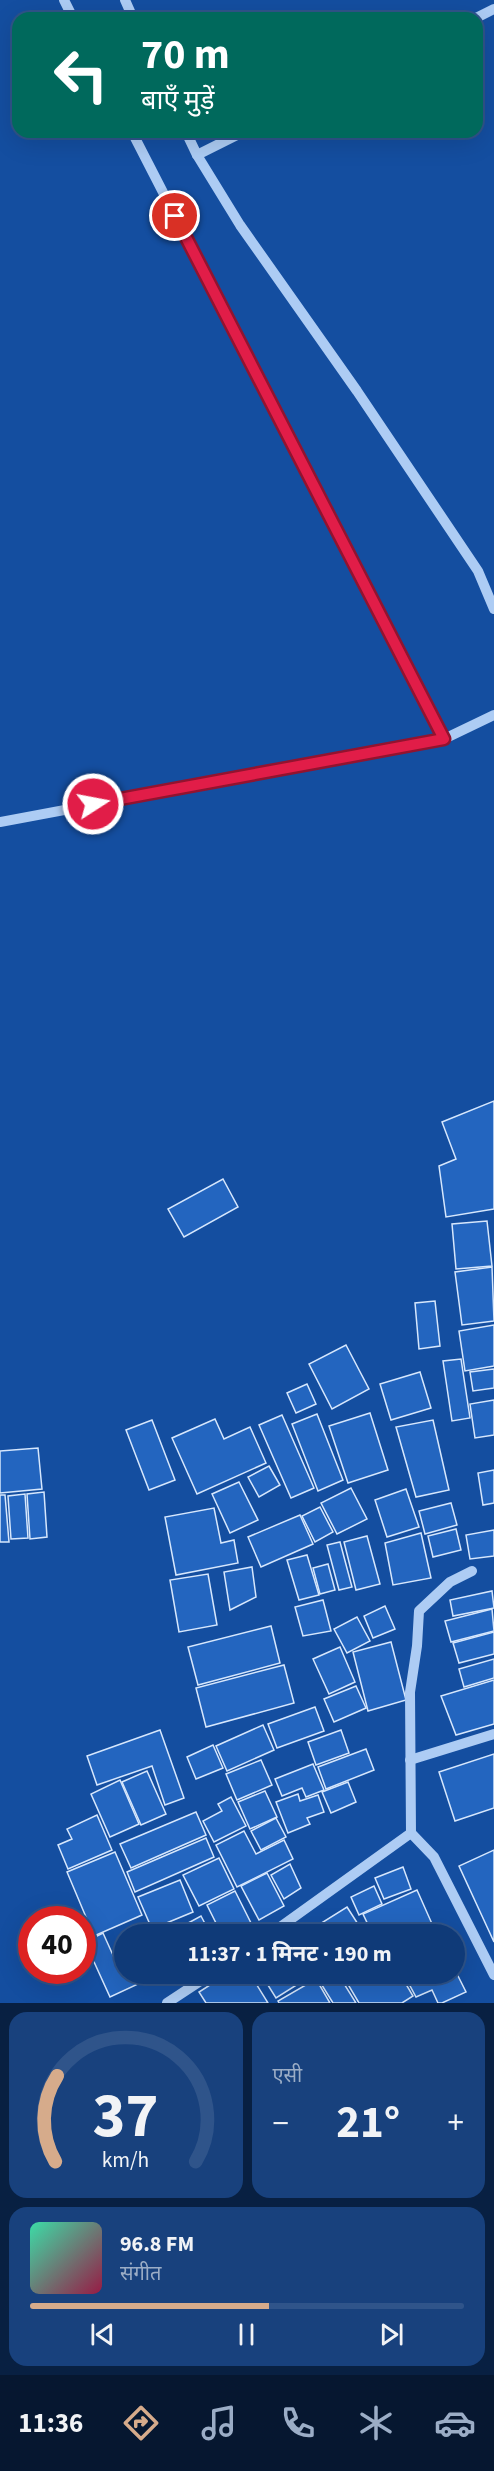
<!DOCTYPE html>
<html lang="hi">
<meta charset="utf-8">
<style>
body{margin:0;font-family:"Source Sans 3","Noto Sans Devanagari",sans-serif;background:#18417d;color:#f1f3f6;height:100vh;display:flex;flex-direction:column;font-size:22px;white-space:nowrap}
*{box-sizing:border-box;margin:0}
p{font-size:20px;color:#9badc6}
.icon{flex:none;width:33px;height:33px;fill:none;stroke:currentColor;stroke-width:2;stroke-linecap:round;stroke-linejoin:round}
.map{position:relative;height:2003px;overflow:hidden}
.drawer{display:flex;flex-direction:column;gap:9px;padding:9px;background:#082042;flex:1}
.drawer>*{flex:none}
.hud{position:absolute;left:12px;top:12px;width:471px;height:126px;border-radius:18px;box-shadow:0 6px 24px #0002,0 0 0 2px #2f548a;background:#00695c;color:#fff;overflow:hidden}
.speed{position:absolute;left:18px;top:1906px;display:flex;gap:12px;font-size:30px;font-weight:700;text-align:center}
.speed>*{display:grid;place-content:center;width:78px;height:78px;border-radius:50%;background:#0f3a78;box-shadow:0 6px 24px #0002,0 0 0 2px #2f548a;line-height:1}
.speed .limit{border:9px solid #d22;background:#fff;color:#111}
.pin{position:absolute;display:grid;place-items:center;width:51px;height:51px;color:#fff;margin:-26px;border:3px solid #fff;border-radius:50%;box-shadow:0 2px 6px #0007}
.me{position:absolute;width:66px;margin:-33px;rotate:79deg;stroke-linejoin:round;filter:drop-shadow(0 0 4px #0008)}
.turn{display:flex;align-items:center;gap:21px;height:126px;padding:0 30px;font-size:27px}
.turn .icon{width:78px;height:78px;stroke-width:2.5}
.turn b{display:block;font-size:42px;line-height:51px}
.big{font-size:45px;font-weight:700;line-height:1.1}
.drawer .widget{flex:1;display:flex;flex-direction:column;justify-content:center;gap:9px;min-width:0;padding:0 21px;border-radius:18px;background:#18417d}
.drawer .dial{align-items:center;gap:0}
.dial svg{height:156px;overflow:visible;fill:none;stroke:#2f548a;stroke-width:7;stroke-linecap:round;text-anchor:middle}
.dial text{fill:#f1f3f6;stroke:none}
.song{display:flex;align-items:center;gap:18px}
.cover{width:72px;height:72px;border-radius:9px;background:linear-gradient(135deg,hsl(160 70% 55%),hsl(340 70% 35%))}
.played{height:6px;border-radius:3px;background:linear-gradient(90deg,#d6ab8b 55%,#2f548a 55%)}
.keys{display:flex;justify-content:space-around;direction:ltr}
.heat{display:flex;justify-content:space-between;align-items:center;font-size:33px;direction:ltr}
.drawer .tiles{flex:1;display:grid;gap:9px;grid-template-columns:1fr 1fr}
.widget:last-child{grid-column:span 2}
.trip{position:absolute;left:114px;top:1924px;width:351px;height:60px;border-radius:30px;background:#0f3a78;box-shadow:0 6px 24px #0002,0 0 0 2px #2f548a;font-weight:700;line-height:60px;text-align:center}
.tabs{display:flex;height:96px;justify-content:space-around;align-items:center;background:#061730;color:#9badc6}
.tabs .icon{width:42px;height:42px}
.tabs .active{color:#d6ab8b}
.tabs b{font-size:27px;color:#f1f3f6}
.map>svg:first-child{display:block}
.building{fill:#2365bf;stroke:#d6e7fd;stroke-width:1.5}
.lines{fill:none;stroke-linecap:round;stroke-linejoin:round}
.minor{stroke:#adccf4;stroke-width:10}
.route-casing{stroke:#92132f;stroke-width:15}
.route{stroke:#e11d48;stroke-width:10}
</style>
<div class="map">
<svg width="494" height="2003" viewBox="0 0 494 2003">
<rect width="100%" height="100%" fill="#144ea0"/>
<g class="building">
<path d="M494 1101V1209L446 1217 439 1166 456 1159 442 1122Z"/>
<path d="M223 1179 238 1207 184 1237 168 1209Z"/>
<path d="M487 1221 492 1266 456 1269 452 1224Z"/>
<path d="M492 1267 494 1321 462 1325 455 1272Z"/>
<path d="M435 1301 440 1346 419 1349 415 1303Z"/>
<path d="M494 1325V1366L465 1371 459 1331Z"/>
<path d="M346 1345 369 1389 332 1409 309 1364Z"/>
<path d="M461 1359 470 1418 452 1421 443 1361Z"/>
<path d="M494 1369V1388L473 1391 470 1372Z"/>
<path d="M420 1372 431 1408 391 1420 380 1384Z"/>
<path d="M307 1384 316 1404 296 1413 287 1393Z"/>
<path d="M494 1400V1435L475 1438 470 1404Z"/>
<path d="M370 1413 388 1470 348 1483 329 1426Z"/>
<path d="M317 1414 343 1480 318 1491 292 1424Z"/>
<path d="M282 1415 314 1488 291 1498 259 1425Z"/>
<path d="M215 1419 224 1439 250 1427 266 1463 197 1494 172 1438Z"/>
<path d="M152 1420 175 1480 149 1490 126 1430Z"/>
<path d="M433 1420 449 1490 416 1497 396 1427Z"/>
<path d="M38 1448 42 1489 0 1493V1451Z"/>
<path d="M269 1466 280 1485 259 1497 248 1477Z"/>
<path d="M494 1470V1503L483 1505 478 1473Z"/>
<path d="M239 1482 258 1520 230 1533 212 1494Z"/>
<path d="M351 1488 367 1519 337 1534 321 1503Z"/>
<path d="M406 1489 419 1527 387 1537 375 1500Z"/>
<path d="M44 1492 47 1537 30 1539 27 1494Z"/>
<path d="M25 1494 28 1538 11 1539 8 1496Z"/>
<path d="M0 1495H5L9 1542H0Z"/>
<path d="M451 1503 457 1525 425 1534 419 1511Z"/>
<path d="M320 1507 333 1532 315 1542 302 1516Z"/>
<path d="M214 1508 221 1543 234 1540 238 1563 176 1575 165 1517Z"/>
<path d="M300 1515 313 1544 261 1567 248 1537Z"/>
<path d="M456 1529 461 1550 433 1557 428 1536Z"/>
<path d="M494 1530V1556L470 1559 466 1535Z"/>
<path d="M421 1533 431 1578 393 1585 385 1543Z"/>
<path d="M367 1536 380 1584 356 1590 344 1542Z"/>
<path d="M340 1542 352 1587 339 1590 327 1545Z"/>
<path d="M307 1555 319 1595 299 1600 287 1560Z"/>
<path d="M328 1564 335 1590 320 1594 313 1568Z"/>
<path d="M252 1567 256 1597 230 1610 224 1572Z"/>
<path d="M208 1574 217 1625 179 1632 170 1580Z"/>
<path d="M492 1591 494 1608 453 1616 450 1600Z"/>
<path d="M323 1600 331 1631 303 1636 295 1607Z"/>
<path d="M385 1606 395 1629 373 1638 364 1616Z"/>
<path d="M492 1609 494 1631 451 1642 445 1621Z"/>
<path d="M357 1617 370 1641 347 1653 334 1629Z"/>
<path d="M271 1626 280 1663 198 1685 188 1647Z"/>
<path d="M494 1632V1654L459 1663 453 1643Z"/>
<path d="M391 1642 406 1700 368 1711 353 1652Z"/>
<path d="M340 1647 355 1682 329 1694 313 1659Z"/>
<path d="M494 1659V1678L464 1687 459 1669Z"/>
<path d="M284 1665 294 1703 206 1727 196 1688Z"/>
<path d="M494 1680V1724L456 1735 441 1696Z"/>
<path d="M356 1686 366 1708 334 1722 324 1699Z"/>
<path d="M315 1707 324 1731 277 1748 268 1724Z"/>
<path d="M263 1725 274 1750 227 1771 216 1746Z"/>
<path d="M160 1730 184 1798 165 1805 152 1766 97 1785 87 1756Z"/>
<path d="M341 1730 349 1753 316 1765 308 1742Z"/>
<path d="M213 1745 223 1768 196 1779 187 1757Z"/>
<path d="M366 1749 374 1770 326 1789 318 1767Z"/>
<path d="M494 1754V1808L455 1821 439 1772Z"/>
<path d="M261 1760 272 1785 237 1800 226 1774Z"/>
<path d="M313 1764 324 1790 306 1797 302 1788 282 1796 275 1779Z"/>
<path d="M147 1771 166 1814 141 1825 122 1782Z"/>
<path d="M120 1780 139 1824 110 1837 91 1794Z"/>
<path d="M348 1782 356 1802 331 1813 322 1792Z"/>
<path d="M265 1791 277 1817 250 1829 238 1802Z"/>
<path d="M298 1794 300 1801 318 1795 324 1812 307 1818 310 1824 288 1833 276 1802Z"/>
<path d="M231 1797 246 1826 214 1842 203 1821 222 1811 218 1804Z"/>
<path d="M196 1812 206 1835 131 1868 120 1844Z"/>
<path d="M97 1815 112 1850 68 1869 58 1845 72 1839 67 1829Z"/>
<path d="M276 1818 286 1837 261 1850 251 1831Z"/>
<path d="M244 1831 256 1854 284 1840 293 1859 237 1887 216 1845Z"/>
<path d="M206 1838 214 1857 135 1892 127 1872Z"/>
<path d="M494 1850V1942L459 1866Z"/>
<path d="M115 1852 142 1915 94 1936 67 1872Z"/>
<path d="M219 1858 234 1889 199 1906 183 1875Z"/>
<path d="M290 1864 301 1888 284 1899 271 1875Z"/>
<path d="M403 1867 411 1889 384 1899 375 1878Z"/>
<path d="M267 1873 284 1906 259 1920 241 1886Z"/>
<path d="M180 1880 193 1912 152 1929 138 1897Z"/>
<path d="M374 1886 382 1904 359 1915 351 1897Z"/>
<path d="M417 1890 433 1926 413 1935H373L363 1914Z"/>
<path d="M235 1891 254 1929 244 1935H222L207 1905Z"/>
<path d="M347 1907 365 1935H319L315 1927Z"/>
<path d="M201 1916 211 1935H166Z"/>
<path d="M103 1933 117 1964 124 1961V1974H149L151 1978 110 1997 85 1942Z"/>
<path d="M454 1968 466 1992 442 2003H438L432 1990 416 1997 408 1982 424 1974H454Z"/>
<path d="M227 1974H250L268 2003H206L199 1992Z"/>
<path d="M261 1974H314L276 1998Z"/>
<path d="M315 1974H338L356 2003H333Z"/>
<path d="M346 1974H400L413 1996 402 2003H359L343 1976Z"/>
<path d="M316 1979 330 2003H279L278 2001Z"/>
</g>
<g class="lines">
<g class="minor">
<path d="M64 0 73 18"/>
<path d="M125 0 133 18"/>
<path d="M476 18 494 9"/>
<path d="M132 132 444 739"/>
<path d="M186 132 197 155 240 225 357 391 478 571 494 609"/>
<path d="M197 155 243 132"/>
<path d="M0 822 444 739 494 715"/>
<path d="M410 1760 494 1734"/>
<path d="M411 1833 434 1857 494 1975"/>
<path d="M269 1935 411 1833 410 1692 417 1646 419 1611 450 1582 472 1571"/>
<path d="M167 2003 211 1974"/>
</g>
</g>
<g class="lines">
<defs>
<path id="route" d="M93 804 444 739 175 216"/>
</defs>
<use href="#route" class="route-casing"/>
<use href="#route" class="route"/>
</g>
</svg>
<div class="speed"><div class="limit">40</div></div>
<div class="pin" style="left:175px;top:216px;background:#d93025"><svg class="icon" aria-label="arrive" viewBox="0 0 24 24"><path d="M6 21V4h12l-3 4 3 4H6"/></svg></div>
<svg class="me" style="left:93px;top:804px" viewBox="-20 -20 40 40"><circle r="17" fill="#e11d48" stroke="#fff" stroke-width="3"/><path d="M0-11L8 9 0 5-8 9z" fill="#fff"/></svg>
<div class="trip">11:37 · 1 मिनट · 190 m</div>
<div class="hud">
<div class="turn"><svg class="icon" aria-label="left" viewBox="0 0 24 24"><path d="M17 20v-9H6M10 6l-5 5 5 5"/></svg><div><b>70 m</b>बाएँ मुड़ें</div></div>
</div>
</div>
<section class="drawer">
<div class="tiles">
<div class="widget dial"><svg viewBox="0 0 100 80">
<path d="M14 69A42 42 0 1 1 86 69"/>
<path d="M14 69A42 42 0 0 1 15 25" stroke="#d6ab8b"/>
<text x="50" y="56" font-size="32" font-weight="700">37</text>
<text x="50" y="72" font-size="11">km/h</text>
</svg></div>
<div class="widget"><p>एसी</p>
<div class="heat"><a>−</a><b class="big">21°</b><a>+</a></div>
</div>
<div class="widget">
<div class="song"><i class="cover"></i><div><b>96.8 FM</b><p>संगीत</p></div></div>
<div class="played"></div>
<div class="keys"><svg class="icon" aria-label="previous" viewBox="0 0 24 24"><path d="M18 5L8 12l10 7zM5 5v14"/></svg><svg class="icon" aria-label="pause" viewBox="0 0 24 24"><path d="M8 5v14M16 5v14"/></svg><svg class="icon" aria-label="next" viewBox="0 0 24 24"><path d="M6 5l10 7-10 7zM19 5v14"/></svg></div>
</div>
</div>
</section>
<nav class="tabs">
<b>11:36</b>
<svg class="icon active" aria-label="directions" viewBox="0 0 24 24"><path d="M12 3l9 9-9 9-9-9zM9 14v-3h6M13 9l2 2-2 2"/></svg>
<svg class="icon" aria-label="music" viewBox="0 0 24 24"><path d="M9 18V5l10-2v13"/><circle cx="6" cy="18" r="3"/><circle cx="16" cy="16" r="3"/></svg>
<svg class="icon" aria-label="phone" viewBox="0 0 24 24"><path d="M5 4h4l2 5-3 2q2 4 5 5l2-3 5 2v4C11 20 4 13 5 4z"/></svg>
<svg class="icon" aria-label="climate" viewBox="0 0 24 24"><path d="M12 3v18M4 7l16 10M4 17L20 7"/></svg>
<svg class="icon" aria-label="car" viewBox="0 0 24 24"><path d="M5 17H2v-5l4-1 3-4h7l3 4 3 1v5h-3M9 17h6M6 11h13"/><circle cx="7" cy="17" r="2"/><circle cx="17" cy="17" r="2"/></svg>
</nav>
